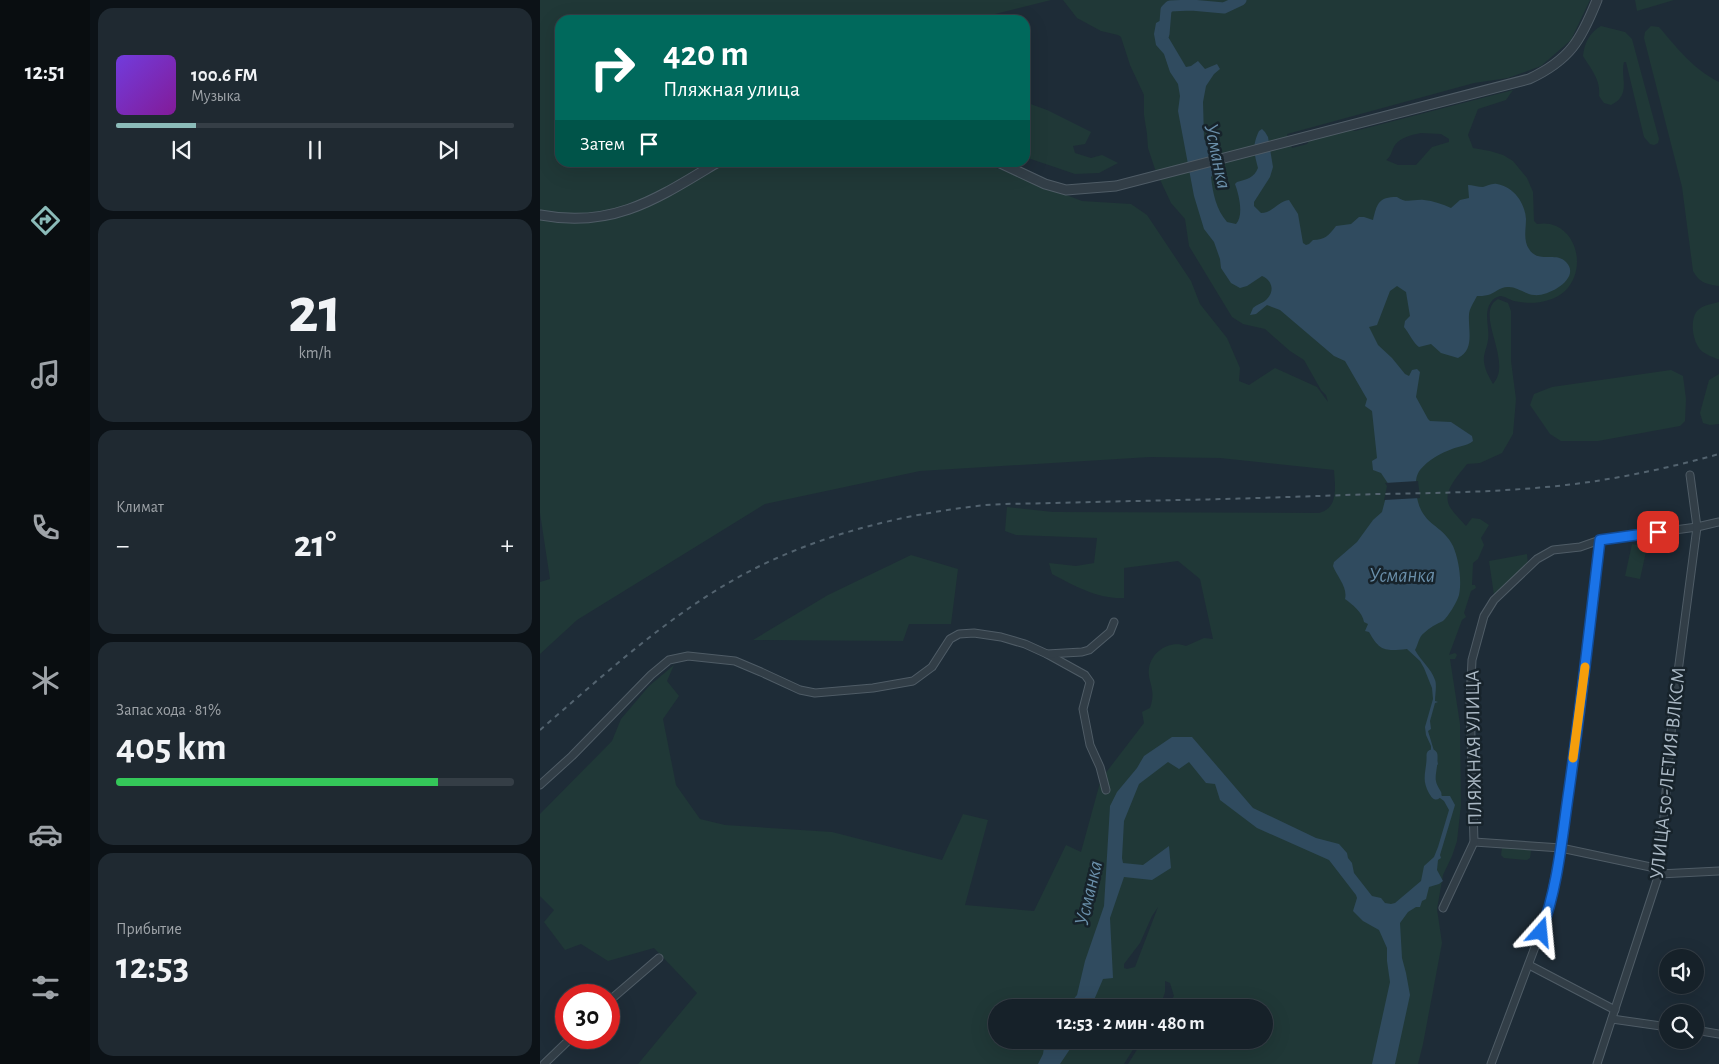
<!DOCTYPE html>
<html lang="ru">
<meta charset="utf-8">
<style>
body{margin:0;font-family:"Alegreya Sans",sans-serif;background:#1f2931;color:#f1f3f6;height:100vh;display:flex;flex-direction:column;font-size:19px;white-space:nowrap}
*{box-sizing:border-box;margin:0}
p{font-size:16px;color:#9ea3a8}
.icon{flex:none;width:28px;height:28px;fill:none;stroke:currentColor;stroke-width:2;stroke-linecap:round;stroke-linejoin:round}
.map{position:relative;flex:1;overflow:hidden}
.sheet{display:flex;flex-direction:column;gap:8px;padding:8px;background:#0c1217;width:450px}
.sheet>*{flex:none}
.guide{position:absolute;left:15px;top:15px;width:475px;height:152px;border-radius:15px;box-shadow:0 5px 20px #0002,0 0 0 1px #353e46;background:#00695c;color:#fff;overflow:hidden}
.controls{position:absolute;left:1119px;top:949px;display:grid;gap:10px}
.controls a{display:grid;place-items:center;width:45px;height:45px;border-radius:50%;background:#162129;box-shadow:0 5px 20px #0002,0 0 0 1px #353e46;font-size:25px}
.speed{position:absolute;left:15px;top:984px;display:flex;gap:10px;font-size:25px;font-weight:700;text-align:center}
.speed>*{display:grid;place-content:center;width:65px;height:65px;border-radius:50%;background:#162129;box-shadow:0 5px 20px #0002,0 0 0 1px #353e46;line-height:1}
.speed .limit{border:8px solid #d22;background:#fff;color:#111}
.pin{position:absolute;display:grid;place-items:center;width:42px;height:42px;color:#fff;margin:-21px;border-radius:10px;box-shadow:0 2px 8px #0006}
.me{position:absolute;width:55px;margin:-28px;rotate:18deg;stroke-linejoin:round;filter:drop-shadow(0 0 4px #0008)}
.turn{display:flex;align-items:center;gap:18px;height:105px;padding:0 25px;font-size:22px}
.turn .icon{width:65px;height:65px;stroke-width:2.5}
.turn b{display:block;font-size:35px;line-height:42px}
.then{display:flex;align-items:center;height:48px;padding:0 25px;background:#0003;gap:10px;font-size:19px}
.big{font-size:38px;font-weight:700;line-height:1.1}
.sheet .tile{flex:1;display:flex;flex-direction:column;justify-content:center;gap:8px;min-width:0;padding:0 18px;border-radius:15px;background:#1f2931}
.sheet .dial{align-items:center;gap:0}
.dial b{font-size:65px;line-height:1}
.song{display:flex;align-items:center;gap:15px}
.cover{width:60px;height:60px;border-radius:8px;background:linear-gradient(135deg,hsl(260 70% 55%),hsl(290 70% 35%))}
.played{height:5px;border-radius:2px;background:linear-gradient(90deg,#8bbbb9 20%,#353e46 20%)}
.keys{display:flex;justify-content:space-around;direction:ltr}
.heat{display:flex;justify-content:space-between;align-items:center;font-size:28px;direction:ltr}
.charge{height:8px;border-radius:4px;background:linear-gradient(90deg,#34c759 81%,#353e46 0)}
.trip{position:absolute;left:448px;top:999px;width:285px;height:50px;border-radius:25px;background:#162129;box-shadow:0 5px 20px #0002,0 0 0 1px #353e46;font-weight:700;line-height:50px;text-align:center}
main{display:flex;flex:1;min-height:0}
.menu{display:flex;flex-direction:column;width:90px;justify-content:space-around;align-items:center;background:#090d10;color:#9ea3a8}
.menu .icon{width:35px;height:35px}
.menu .current{color:#8bbbb9}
.menu b{font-size:22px;color:#f1f3f6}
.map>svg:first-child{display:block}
.green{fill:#203837;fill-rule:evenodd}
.water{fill:#304b5f}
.pier{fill:#1e2c37}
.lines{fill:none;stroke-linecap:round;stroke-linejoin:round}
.river{stroke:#304b5f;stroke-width:11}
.minor-casing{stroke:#4f5c66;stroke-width:9}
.tertiary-casing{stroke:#4f5c66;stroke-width:11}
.minor{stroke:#323e47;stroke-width:7}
.tertiary{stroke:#323e47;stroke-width:9}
.rail{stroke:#53636f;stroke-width:2;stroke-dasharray:5 5;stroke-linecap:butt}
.route-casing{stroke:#114b97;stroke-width:12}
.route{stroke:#1a73e8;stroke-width:9}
.slow{stroke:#f59e0b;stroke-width:9}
.labels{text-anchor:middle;stroke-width:5;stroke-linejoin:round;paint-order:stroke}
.street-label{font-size:20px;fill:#abb9c5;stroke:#17232b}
.water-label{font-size:21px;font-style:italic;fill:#6a8faa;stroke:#17232b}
</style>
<main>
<nav class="menu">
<b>12:51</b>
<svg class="icon current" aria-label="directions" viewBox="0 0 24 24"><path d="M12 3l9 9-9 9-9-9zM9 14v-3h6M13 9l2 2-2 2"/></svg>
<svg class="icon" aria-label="music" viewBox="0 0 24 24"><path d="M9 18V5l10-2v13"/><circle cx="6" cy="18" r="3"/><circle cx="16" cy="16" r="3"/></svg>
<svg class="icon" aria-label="phone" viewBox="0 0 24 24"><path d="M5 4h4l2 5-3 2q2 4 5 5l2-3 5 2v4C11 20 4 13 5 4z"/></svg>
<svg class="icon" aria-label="climate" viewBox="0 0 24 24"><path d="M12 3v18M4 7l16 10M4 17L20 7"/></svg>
<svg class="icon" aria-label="car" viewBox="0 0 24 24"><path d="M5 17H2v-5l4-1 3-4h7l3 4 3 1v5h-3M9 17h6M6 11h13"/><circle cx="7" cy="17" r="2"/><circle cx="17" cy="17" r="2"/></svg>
<svg class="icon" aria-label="filters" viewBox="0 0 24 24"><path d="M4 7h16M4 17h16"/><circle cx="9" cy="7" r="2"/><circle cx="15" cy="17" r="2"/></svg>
</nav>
<section class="sheet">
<div class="tile">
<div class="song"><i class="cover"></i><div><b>100.6 FM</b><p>Музыка</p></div></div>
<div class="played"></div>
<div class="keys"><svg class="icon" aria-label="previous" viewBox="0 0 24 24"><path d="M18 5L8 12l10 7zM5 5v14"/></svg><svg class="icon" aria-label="pause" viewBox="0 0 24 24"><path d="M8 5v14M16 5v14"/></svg><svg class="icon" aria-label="next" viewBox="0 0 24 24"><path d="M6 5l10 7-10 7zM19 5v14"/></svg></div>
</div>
<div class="tile dial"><b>21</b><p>km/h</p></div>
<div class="tile"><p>Климат</p>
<div class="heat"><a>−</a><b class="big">21°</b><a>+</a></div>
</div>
<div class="tile"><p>Запас хода · 81%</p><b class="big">405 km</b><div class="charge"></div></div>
<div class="tile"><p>Прибытие</p><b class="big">12:53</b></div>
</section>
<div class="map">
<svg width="1179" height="1064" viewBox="0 0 1179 1064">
<rect width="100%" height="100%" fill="#1e2c37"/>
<g class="green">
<path d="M0 0H511L431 20H20V162L444 163 542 201 591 204 607 215 651 281 660 304 687 338 700 368 699 381 709 385 735 368 777 387 788 402 786 395 781 390 764 360 750 351 725 329 703 324 692 317 649 246 645 219 631 203 615 169 608 148 607 134 604 115V95L590 65 581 37 578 35 561 31 537 18 523 0H1050L1031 40 1001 66 968 78 934 83 747 134 752 148 767 144 771 138 803 127 815 131 973 90 966 100 938 109 928 135 933 148 950 151 963 155 973 161 987 178 993 192 994 221 997 224C1003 223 1010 223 1016 226 1040 237 1044 273 1025 291 1011 303 992 305 974 301 970 300 965 296 960 296 956 297 953 299 951 302 943 313 950 328 948 340 947 348 943 354 944 362 945 370 949 377 953 384 974 361 933 313 958 299L968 303 971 311V361L976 399 973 434 962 453 940 463 927 464C919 475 901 492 910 507 914 514 921 520 926 526L932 518 940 519 949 525 941 538 944 545 938 559 933 563 932 585H935L936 588 931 591 924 613 926 617 922 620 909 655 915 653 917 655 915 659H910L920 724 921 805 917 841 912 856 903 875 897 909 902 943 883 1044 878 1064H588L603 1040H724V1008L626 1007 634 996 630 983 625 981V992L620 1007 456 1008V1040H599L584 1064H98L157 993 114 948 68 961 41 944 25 950 4 922 14 910 0 896V814L72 741 81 719 109 686 134 665 127 681 139 696 123 719 136 785 160 819 185 825 292 832 402 860 423 814 448 820 425 905 494 911 526 845 541 852 561 779 604 723 602 712 610 708C617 688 607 683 609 668 612 651 630 640 646 646L664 638 673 639 660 579 638 561 584 568V598C557 599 535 586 512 574L509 563 536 566 554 563 557 538 476 535 465 531 467 507 513 512 779 513C799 508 795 486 794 470L680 458 610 457 380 471 225 504 37 620 0 654V582L10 579 0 513ZM881 133 901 134 909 139V142L892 147 876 165H858L846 160C852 156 851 151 855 145 861 137 872 135 881 133ZM618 907 595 967 587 969 584 968V964L600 943 612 916Z"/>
<path d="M1095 0H1134L1097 11Z"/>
<path d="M1061 26 1085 32 1092 39 1119 139 1118 143 1114 145 1110 144 1104 137 1086 62H1084C1080 78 1092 95 1071 105L1064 103 1059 96C1061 80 1051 69 1043 56 1044 43 1050 32 1061 26Z"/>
<path d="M1111 26 1119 27C1138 49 1153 69 1179 82V286C1166 284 1160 283 1153 271L1142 187 1104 38 1105 32Z"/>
<path d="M485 102 507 110 551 132 545 144 533 146 535 153 551 158 562 155 578 163 559 173 535 174 485 157Z"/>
<path d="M1179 302V359H1177C1173 357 1167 355 1163 352 1153 345 1149 321 1157 311 1163 305 1171 304 1179 302Z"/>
<path d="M1131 370 1143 376 1146 399 1145 421 1140 426 1058 441H1021L1010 434 990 405 994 394 1012 387Z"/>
<path d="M1179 374V424L1170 425 1163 423 1160 413 1169 380Z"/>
<path d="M1092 544 1107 547 1100 579 1085 576Z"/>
<path d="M987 554 988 565 954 595 949 561Z"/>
<path d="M371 555 418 569 411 624H369L363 641 213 640 288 595Z"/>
<path d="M965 845 989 847 991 851 990 858 987 860 964 858 961 855 962 848Z"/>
</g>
<g class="water">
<path d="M625 18H627V35L646 67 651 66 658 61 665 69 677 64 680 69 674 74 666 86 663 102 664 138 677 170 671 177C673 194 676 209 687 222L696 224C704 215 699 195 695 184L697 182C707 179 714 178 718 168 714 152 712 146 719 131L722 129 725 132 728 137 733 167 730 177 714 202V206L721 213C733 213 738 201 749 200L758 214 763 243 766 245 769 244 773 240C785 240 789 235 796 226L811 224 819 217H824L833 220C837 204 838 197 857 197 866 204 873 199 884 200 893 201 903 204 911 208L920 200 929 198 928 185C932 185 938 187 943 187 948 186 951 183 957 184 974 187 985 203 986 219 986 229 983 240 989 249 998 264 1016 251 1026 262 1042 278 1008 297 994 295 985 294 977 287 969 287 961 286 955 293 948 295 944 296 940 296 937 296 934 302 929 309 929 315 928 330 935 350 918 358L901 353 891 344 879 347C874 344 869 333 864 327L865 321 870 316 866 292 857 286 850 291 837 325 829 327 838 345 852 358 865 374 869 376 872 370 877 369 880 372 876 397 888 419 890 421 911 422 932 436 933 441C927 446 919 446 912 449 901 453 888 460 880 470 875 477 876 483 876 491 880 527 901 522 913 546 919 560 922 581 919 595 917 602 908 617 903 621 896 624 889 628 884 633 879 636 878 645 875 650 881 661 891 668 895 680 897 685 895 695 895 701L898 702 895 703 890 721 891 729 888 731 898 764C888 775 893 785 902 796H910L915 805 900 855 901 858 898 860 897 870 903 881 899 884 889 887 886 899 882 901 880 907H876L868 912 860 923 862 958 866 973 870 995 855 1064H832L850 982 847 961V948L839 930 823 921 813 911 817 898 816 895 789 860 717 828 680 800 675 784 666 783 649 762 639 769 628 762 599 784 584 821 582 858 583 863 603 865 629 846 631 868 612 880 584 877 570 918 573 978 563 979 551 1007 526 1008 537 995 545 961 564 906 570 806 577 792 597 768 604 756 632 737H652L713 808 776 838 799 844 807 853 808 858 812 863 814 873 832 896 841 898 845 903 851 904 855 903 881 881 884 866 894 857 898 847 909 810 904 801 896 795 890 787 891 746 886 735 885 727 893 699 892 688 884 668 880 661 867 649C846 651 840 652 829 632L825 631 828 624 824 622C823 613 812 604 805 599 808 588 797 576 793 566L794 562 817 542 833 520 842 512 849 485 841 473 833 470 832 461 837 458 832 411 825 406 827 399 805 361 794 356 740 310 727 305 716 314 710 315C711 313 712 310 713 308 717 304 724 303 727 299 735 291 732 280 722 276L707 286 700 288 691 283 681 268 680 259 674 242 664 229 654 196 638 111 640 96 638 84 630 72 624 54 616 45 614 34 616 23Z"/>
<path d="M505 1040H536L520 1064H498L503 1054Z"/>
</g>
<path class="pier" d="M878 481 880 498 844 500 847 486 845 483Z"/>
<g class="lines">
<g class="river">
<path d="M624 34 626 10 630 6 651 5 684 8 701 0"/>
<path d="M892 755C893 772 885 778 896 794"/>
</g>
<defs>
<g id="minor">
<path d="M507 654 545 675 550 682 543 709 550 745 560 767 566 790"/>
<path d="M0 785 32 756 111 675 129 660 148 656 195 661 221 672 260 690 275 693 333 688 373 681 392 667 410 639 419 634 434 633 461 637 485 644 507 654 542 652 549 650 570 632 574 622"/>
<path d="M934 842 1021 848 1120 869"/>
<path d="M1119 874 1179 871"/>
<path d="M903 908 934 842 930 702 932 660 944 616 954 600 997 559 1013 550 1040 547 1060 540 1157 527 1179 522"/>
<path d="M989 965 1075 1010"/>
<path d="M69 1001 119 958"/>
<path d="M1072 1019 1128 1027"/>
<path d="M1155 1030 1179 1034"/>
<path d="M4 1064 31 1038"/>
<path d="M951 1064 1007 915 1021 848 1043 688 1060 540"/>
<path d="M1057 1064 1119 874 1133 710 1157 527 1150 475"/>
</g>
<g id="tertiary">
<path d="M458 162 505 184 526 190 576 186 989 79C1030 60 1041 40 1057 0"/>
<path d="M0 215C74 229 118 198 178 162"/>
</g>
</defs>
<use href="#minor" class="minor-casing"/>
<use href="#tertiary" class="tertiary-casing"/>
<use href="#minor" class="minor"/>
<use href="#tertiary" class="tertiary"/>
<path class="rail" d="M0 730C73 667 148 597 237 558 300 530 369 514 437 506 462 503 487 504 512 503 554 502 596 501 637 500 704 499 771 496 838 494 901 493 963 492 1026 485 1078 479 1129 468 1179 454"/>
</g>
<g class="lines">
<defs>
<path id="route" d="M1001 932C1018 887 1022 837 1029 790 1041 706 1050 623 1060 540L1118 532"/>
</defs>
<use href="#route" class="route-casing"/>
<use href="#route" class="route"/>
<path class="slow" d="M1033 758 1045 667"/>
</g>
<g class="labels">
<g class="street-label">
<text transform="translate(933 748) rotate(-91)" y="7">ПЛЯЖНАЯ УЛИЦА</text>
<text transform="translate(1127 773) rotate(-84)" y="7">УЛИЦА 50-ЛЕТИЯ ВЛКСМ</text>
</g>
<g class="water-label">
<text transform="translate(678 156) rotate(78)" y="7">Усманка</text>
<text x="862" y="582">Усманка</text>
<text transform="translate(548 893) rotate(-77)" y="7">Усманка</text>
</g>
</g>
</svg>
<div class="controls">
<a><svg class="icon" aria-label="sound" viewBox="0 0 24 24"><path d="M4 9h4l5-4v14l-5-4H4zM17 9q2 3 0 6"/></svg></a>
<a><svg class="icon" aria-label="search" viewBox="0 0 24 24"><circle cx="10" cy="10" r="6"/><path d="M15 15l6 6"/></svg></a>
</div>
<div class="speed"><div class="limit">30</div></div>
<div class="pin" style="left:1118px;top:532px;background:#d93025"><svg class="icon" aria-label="arrive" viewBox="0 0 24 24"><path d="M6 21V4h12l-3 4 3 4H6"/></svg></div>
<svg class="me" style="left:1001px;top:932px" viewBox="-20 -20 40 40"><path d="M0-17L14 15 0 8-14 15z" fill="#1a73e8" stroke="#fff" stroke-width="4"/></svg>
<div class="trip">12:53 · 2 мин · 480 m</div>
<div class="guide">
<div class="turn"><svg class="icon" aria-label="right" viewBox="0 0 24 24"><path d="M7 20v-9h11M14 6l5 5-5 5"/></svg><div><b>420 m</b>Пляжная улица</div></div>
<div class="then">Затем<svg class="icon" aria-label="arrive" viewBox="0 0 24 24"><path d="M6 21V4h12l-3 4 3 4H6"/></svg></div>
</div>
</div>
</main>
